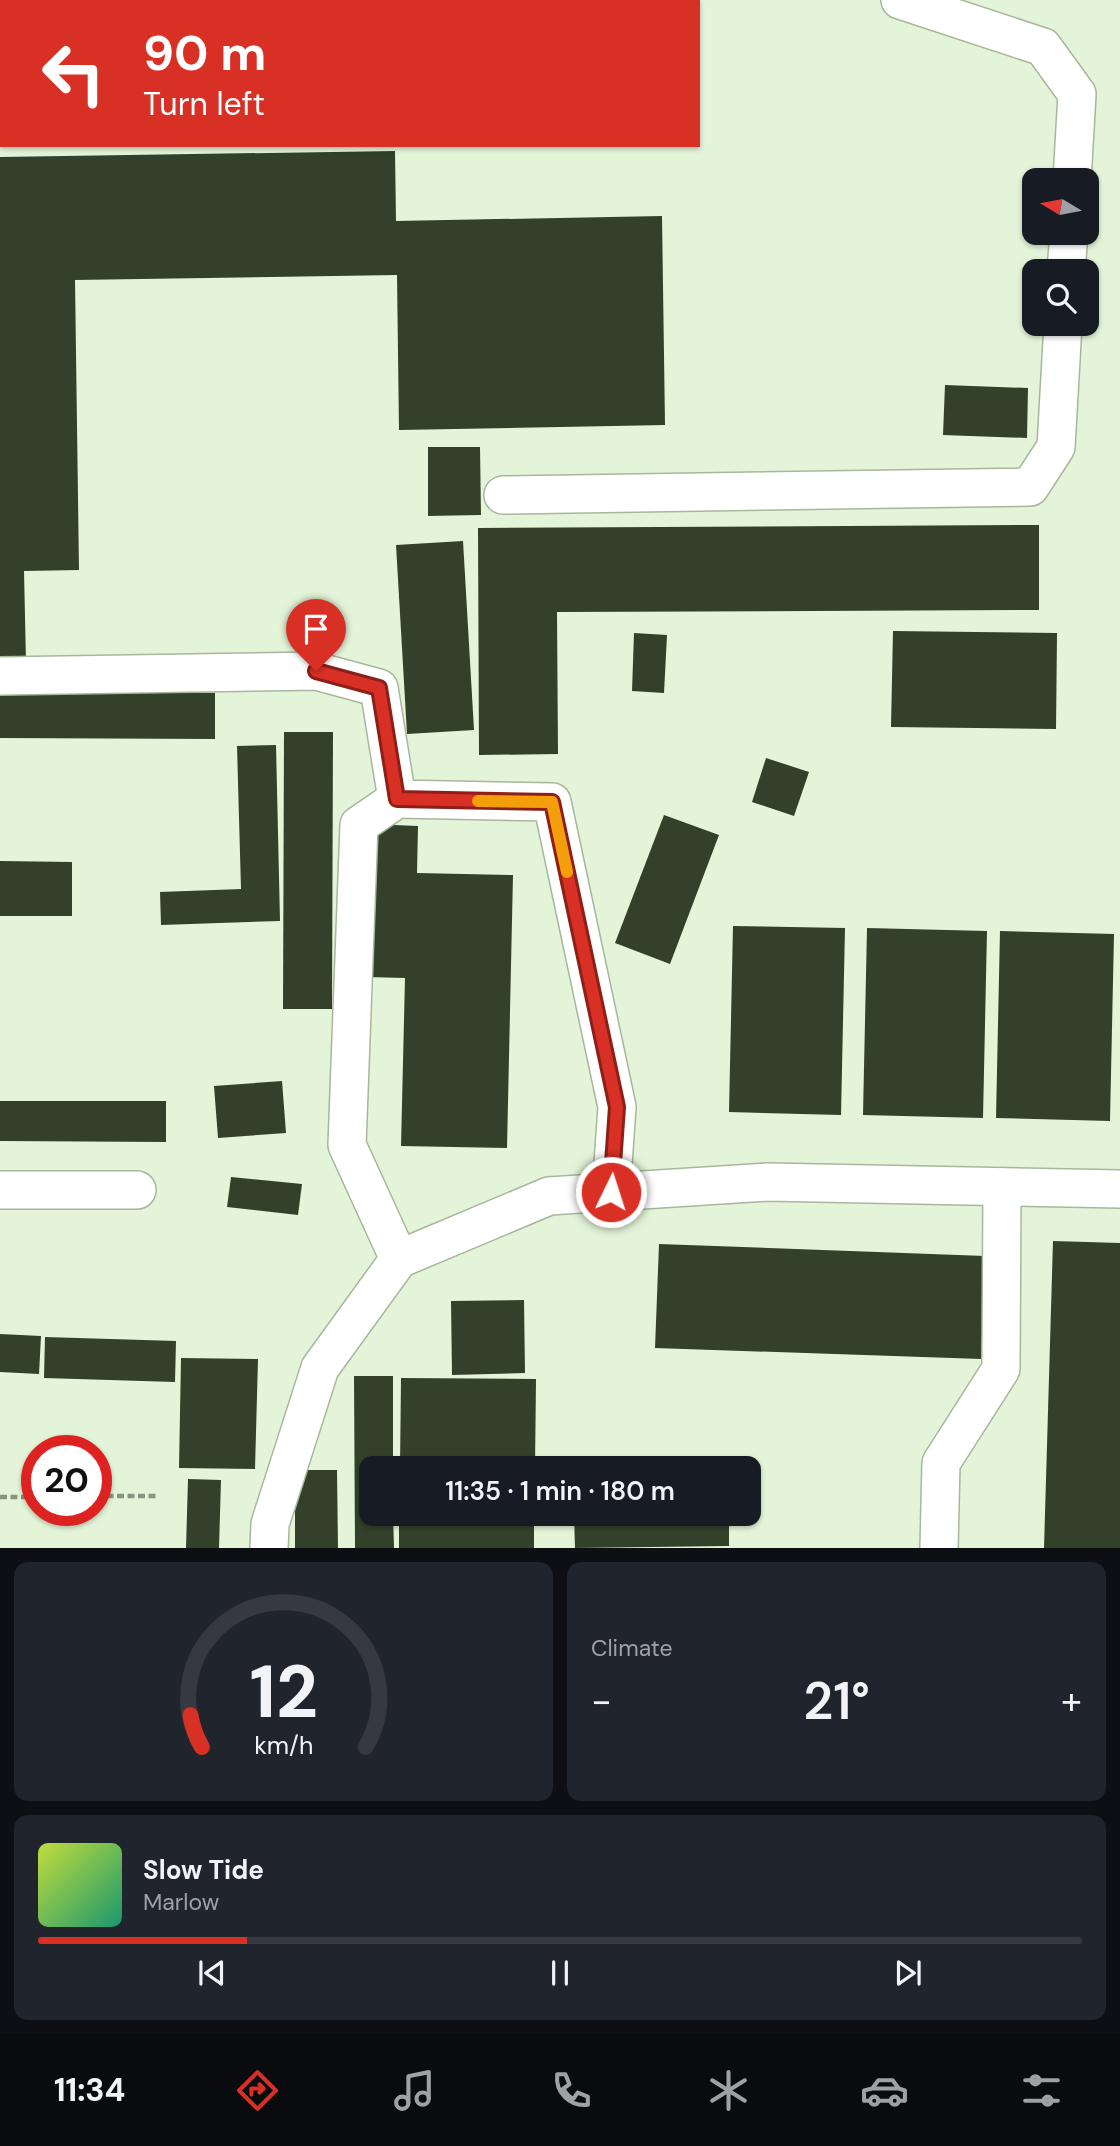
<!DOCTYPE html>
<meta charset="utf-8">
<style>
body{margin:0;font-family:"DM Sans",sans-serif;background:#20242c;color:#f1f3f6;height:100vh;display:flex;flex-direction:column;font-size:26px;white-space:nowrap}
*{box-sizing:border-box;margin:0}
p{font-size:23px;color:#9ea1a6}
.icon{flex:none;width:38px;height:38px;fill:none;stroke:currentColor;stroke-width:2;stroke-linecap:round;stroke-linejoin:round}
.map{position:relative;height:1548px;overflow:hidden}
.sheet{display:flex;flex-direction:column;gap:14px;padding:14px;background:#0d0f14;flex:1}
.sheet>*{flex:none}
.hud{position:absolute;left:0px;top:0px;width:700px;height:147px;box-shadow:0 2px 5px #0004;background:#d93025;color:#fff;overflow:hidden}
.needle{width:46px;rotate:280deg}
.tools{position:absolute;left:1022px;top:168px;display:grid;gap:14px}
.tools a{display:grid;place-items:center;width:77px;height:77px;border-radius:14px;background:#171b24;box-shadow:0 2px 5px #0004;font-size:35px}
.speed{position:absolute;left:21px;top:1435px;display:flex;gap:14px;font-size:35px;font-weight:700;text-align:center}
.speed>*{display:grid;place-content:center;width:91px;height:91px;border-radius:50%;background:#171b24;box-shadow:0 2px 5px #0004;line-height:1}
.speed .limit{border:10px solid #d22;background:#fff;color:#111}
.pin{position:absolute;display:grid;place-items:center;width:60px;height:60px;color:#fff;margin:-72px -30px;border-radius:50% 50% 50% 0;rotate:-45deg;box-shadow:0 0 7px #0007}
.pin .icon{rotate:45deg}
.me{position:absolute;width:77px;margin:-38px;rotate:4deg;stroke-linejoin:round;filter:drop-shadow(0 0 5px #0008)}
.turn{display:flex;align-items:center;gap:24px;height:147px;padding:0 28px;font-size:32px}
.turn .icon{width:91px;height:91px;stroke-width:2.5}
.turn b{display:block;font-size:49px;line-height:60px}
.big{font-size:52px;font-weight:600;line-height:1.1}
.sheet .widget{flex:1;display:flex;flex-direction:column;justify-content:center;gap:10px;min-width:0;padding:0 24px;border-radius:14px;background:#20242c}
.sheet .dial{align-items:center;gap:0}
.dial svg{height:182px;overflow:visible;fill:none;stroke:#363941;stroke-width:7;stroke-linecap:round;text-anchor:middle}
.dial text{fill:#f1f3f6;stroke:none}
.song{display:flex;align-items:center;gap:21px}
.cover{width:84px;height:84px;border-radius:10px;background:linear-gradient(135deg,hsl(70 70% 55%),hsl(160 70% 35%))}
.played{height:7px;border-radius:4px;background:linear-gradient(90deg,#d93025 20%,#363941 20%)}
.keys{display:flex;justify-content:space-around;direction:ltr}
.heat{display:flex;justify-content:space-between;align-items:center;font-size:38px;direction:ltr}
.sheet .tiles{flex:1;display:grid;gap:14px;grid-template-columns:1fr 1fr}
.widget:last-child{grid-column:span 2}
.trip{position:absolute;left:359px;top:1456px;width:402px;height:70px;border-radius:14px;background:#171b24;box-shadow:0 2px 5px #0004;font-weight:600;line-height:70px;text-align:center}
.dock{display:flex;height:112px;justify-content:space-around;align-items:center;background:#090b0e;color:#9ea1a6}
.dock .icon{width:49px;height:49px}
.dock .current{color:#d93025}
.dock b{font-size:32px;color:#f1f3f6}
.map>svg:first-child{display:block}
.building{fill:#33402a}
.lines{fill:none;stroke-linecap:round;stroke-linejoin:round}
.minor-casing{stroke:#a7b79c;stroke-width:40}
.path{stroke:#889480;stroke-width:4.5;stroke-dasharray:7 3.5;stroke-linecap:butt}
.minor{stroke:#fff;stroke-width:37}
.route-casing{stroke:#8d1f18;stroke-width:18}
.route{stroke:#d93025;stroke-width:12}
.slow{stroke:#f59e0b;stroke-width:12}
</style>
<div class="map">
<svg width="1120" height="1548" viewBox="0 0 1120 1548">
<rect width="100%" height="100%" fill="#e3f4d8"/>
<g class="building">
<path d="M395 151 396 221 662 216 665 425 399 430 397 275 75 280 79 570 24 571 26 662H0V157Z"/>
<path d="M945 385 1028 388 1027 438 943 435Z"/>
<path d="M428 447H480L481 515 428 516Z"/>
<path d="M1039 525V610L557 612 558 754 479 755 478 528Z"/>
<path d="M463 541 474 730 407 734 396 545Z"/>
<path d="M893 631 1057 633 1056 729 891 727Z"/>
<path d="M634 633 667 635 664 693 632 691Z"/>
<path d="M0 691 215 693V739L0 738Z"/>
<path d="M284 732H333L332 1009H283Z"/>
<path d="M276 745 280 921 161 925 160 892 241 889 237 746Z"/>
<path d="M766 758 809 772 794 816 752 802Z"/>
<path d="M664 815 719 835 670 964 615 943Z"/>
<path d="M370 824 418 826 417 873 513 875 507 1148 401 1146 405 978 367 977Z"/>
<path d="M0 861 72 862V916H0Z"/>
<path d="M733 926 845 928 841 1115 729 1112Z"/>
<path d="M867 928 987 931 983 1118 863 1115Z"/>
<path d="M1000 931 1114 934 1110 1121 996 1118Z"/>
<path d="M282 1081 286 1133 218 1138 214 1086Z"/>
<path d="M0 1101H166V1142L0 1141Z"/>
<path d="M231 1177 302 1184 298 1215 227 1207Z"/>
<path d="M1053 1241 1120 1243V1548H1044Z"/>
<path d="M659 1244 985 1256 981 1359 655 1348Z"/>
<path d="M524 1300 525 1373 452 1375 451 1301Z"/>
<path d="M0 1334 41 1336 39 1374 0 1372Z"/>
<path d="M45 1337 176 1341 175 1382 44 1378Z"/>
<path d="M181 1358 258 1359 255 1469 179 1468Z"/>
<path d="M354 1376H393V1468H371V1514H393L394 1548H355Z"/>
<path d="M401 1378 536 1379 535 1468H400Z"/>
<path d="M295 1470H337L338 1548H295Z"/>
<path d="M188 1479 221 1480 219 1548H186Z"/>
<rect x="399" y="1514" width="135" height="34"/>
<path d="M574 1514H729V1546L575 1548Z"/>
</g>
<g class="lines">
<defs>
<g id="minor">
<path d="M900 0 1043 47 1077 94 1072 180"/>
<path d="M1066 271 1069 233"/>
<path d="M503 495 1030 487 1056 447 1063 324"/>
<path d="M0 676 316 671 379 688 397 799 552 802 617 1107 611 1192"/>
<path d="M397 799 359 825 347 1145 399 1259"/>
<path d="M0 1190H137"/>
<path d="M269 1548 270 1524 320 1368 399 1259 549 1196 768 1182 1120 1189"/>
<path d="M939 1548 941 1463 1001 1369 1002 1187"/>
</g>
</defs>
<use href="#minor" class="minor-casing"/>
<g class="path">
<path d="M96 1496H156"/>
<path d="M0 1497H37"/>
</g>
<use href="#minor" class="minor"/>
</g>
<g class="lines">
<defs>
<path id="route" d="M316 671 379 688 397 799 552 802 617 1107 611 1192"/>
</defs>
<use href="#route" class="route-casing"/>
<use href="#route" class="route"/>
<path class="slow" d="M478 801 552 802 567 872"/>
</g>
</svg>
<div class="tools">
<a><svg class="needle" viewBox="-14 -14 28 28"><path d="M0-13l5 13h-10z" fill="#e53935"/><path d="M0 13l5-13h-10z" fill="#9ea1a6"/></svg></a>
<a><svg class="icon" aria-label="search" viewBox="0 0 24 24"><circle cx="10" cy="10" r="6"/><path d="M15 15l6 6"/></svg></a>
</div>
<div class="speed"><div class="limit">20</div></div>
<div class="pin" style="left:316px;top:671px;background:#d93025"><svg class="icon" aria-label="arrive" viewBox="0 0 24 24"><path d="M6 21V4h12l-3 4 3 4H6"/></svg></div>
<svg class="me" style="left:611px;top:1192px" viewBox="-20 -20 40 40"><circle r="17" fill="#d93025" stroke="#fff" stroke-width="3"/><path d="M0-11L8 9 0 5-8 9z" fill="#fff"/></svg>
<div class="trip">11:35 · 1 min · 180 m</div>
<div class="hud">
<div class="turn"><svg class="icon" aria-label="left" viewBox="0 0 24 24"><path d="M17 20v-9H6M10 6l-5 5 5 5"/></svg><div><b>90 m</b>Turn left</div></div>
</div>
</div>
<section class="sheet">
<div class="tiles">
<div class="widget dial"><svg viewBox="0 0 100 80">
<path d="M14 69A42 42 0 1 1 86 69"/>
<path d="M14 69A42 42 0 0 1 9 55" stroke="#d93025"/>
<text x="50" y="56" font-size="32" font-weight="700">12</text>
<text x="50" y="72" font-size="11">km/h</text>
</svg></div>
<div class="widget"><p>Climate</p>
<div class="heat"><a>−</a><b class="big">21°</b><a>+</a></div>
</div>
<div class="widget">
<div class="song"><i class="cover"></i><div><b>Slow Tide</b><p>Marlow</p></div></div>
<div class="played"></div>
<div class="keys"><svg class="icon" aria-label="previous" viewBox="0 0 24 24"><path d="M18 5L8 12l10 7zM5 5v14"/></svg><svg class="icon" aria-label="pause" viewBox="0 0 24 24"><path d="M8 5v14M16 5v14"/></svg><svg class="icon" aria-label="next" viewBox="0 0 24 24"><path d="M6 5l10 7-10 7zM19 5v14"/></svg></div>
</div>
</div>
</section>
<nav class="dock">
<b>11:34</b>
<svg class="icon current" aria-label="directions" viewBox="0 0 24 24"><path d="M12 3l9 9-9 9-9-9zM9 14v-3h6M13 9l2 2-2 2"/></svg>
<svg class="icon" aria-label="music" viewBox="0 0 24 24"><path d="M9 18V5l10-2v13"/><circle cx="6" cy="18" r="3"/><circle cx="16" cy="16" r="3"/></svg>
<svg class="icon" aria-label="phone" viewBox="0 0 24 24"><path d="M5 4h4l2 5-3 2q2 4 5 5l2-3 5 2v4C11 20 4 13 5 4z"/></svg>
<svg class="icon" aria-label="climate" viewBox="0 0 24 24"><path d="M12 3v18M4 7l16 10M4 17L20 7"/></svg>
<svg class="icon" aria-label="car" viewBox="0 0 24 24"><path d="M5 17H2v-5l4-1 3-4h7l3 4 3 1v5h-3M9 17h6M6 11h13"/><circle cx="7" cy="17" r="2"/><circle cx="17" cy="17" r="2"/></svg>
<svg class="icon" aria-label="filters" viewBox="0 0 24 24"><path d="M4 7h16M4 17h16"/><circle cx="9" cy="7" r="2"/><circle cx="15" cy="17" r="2"/></svg>
</nav>
